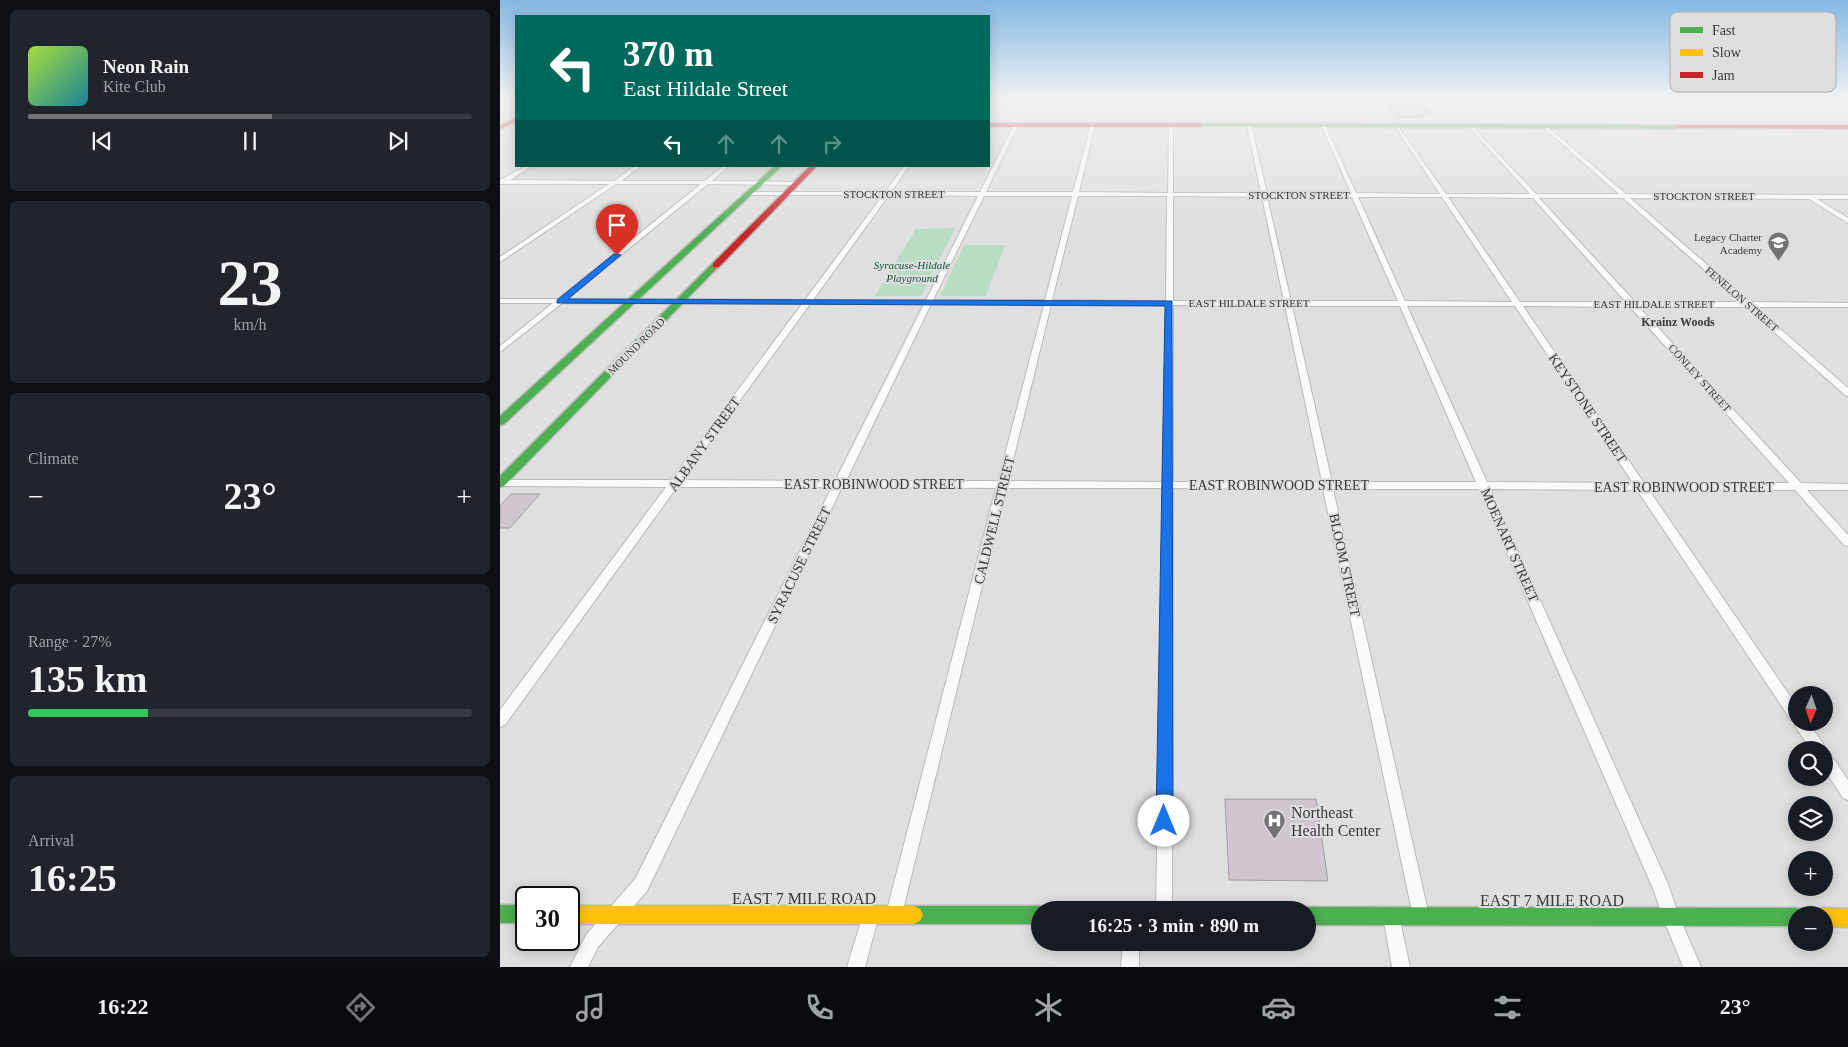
<!DOCTYPE html>
<meta charset="utf-8">
<style>
body{margin:0;font-family:Georgia,serif;background:#20242c;color:#f1f3f6;height:100vh;display:flex;flex-direction:column;font-size:19px;white-space:nowrap}
*{box-sizing:border-box;margin:0}
p{font-size:16px;color:#9ea1a6}
.icon{flex:none;width:28px;height:28px;fill:none;stroke:currentColor;stroke-width:2;stroke-linecap:round;stroke-linejoin:round}
.map{position:relative;flex:1;overflow:hidden}
.side{display:flex;flex-direction:column;gap:10px;padding:10px;background:#0d0f14;width:500px}
.side>*{flex:none}
.top-card{position:absolute;left:15px;top:15px;width:475px;height:152px;border-radius:0px;box-shadow:0 2px 12px #0003;background:#00695c;color:#fff;overflow:hidden}
.needle{width:32px;rotate:182deg}
.buttons{position:absolute;left:1288px;top:686px;display:grid;gap:10px}
.buttons a{display:grid;place-items:center;width:45px;height:45px;border-radius:50%;background:#171b24;box-shadow:0 2px 12px #0003;font-size:25px}
.speed{position:absolute;left:15px;top:886px;display:flex;gap:10px;font-size:25px;font-weight:700;text-align:center}
.speed>*{display:grid;place-content:center;width:65px;height:65px;border-radius:50%;background:#171b24;box-shadow:0 2px 12px #0003;line-height:1}
.speed .limit{border:2px solid #111;border-radius:8px;background:#fff;color:#111}
.pin{position:absolute;display:grid;place-items:center;width:42px;height:42px;color:#fff;margin:-51px -21px;border-radius:50% 50% 50% 0;rotate:-45deg;box-shadow:0 0 5px #0007}
.pin .icon{rotate:45deg}
.me{position:absolute;width:55px;margin:-28px;rotate:0deg;stroke-linejoin:round;filter:drop-shadow(0 0 4px #0008)}
.turn{display:flex;align-items:center;gap:18px;height:105px;padding:0 25px;font-size:22px}
.turn .icon{width:65px;height:65px;stroke-width:2.5}
.turn b{display:block;font-size:35px;line-height:42px}
.lanes{display:flex;align-items:center;height:48px;padding:0 25px;background:#0003;justify-content:center;gap:25px;direction:ltr}
.lanes .off{opacity:.35}
.big{font-size:38px;font-weight:700;line-height:1.1}
.side .widget{flex:1;display:flex;flex-direction:column;justify-content:center;gap:8px;min-width:0;padding:0 18px;border-radius:8px;background:#20242c}
.side .dial{align-items:center;gap:0}
.dial b{font-size:65px;line-height:1}
.song{display:flex;align-items:center;gap:15px}
.cover{width:60px;height:60px;border-radius:8px;background:linear-gradient(135deg,hsl(80 70% 55%),hsl(190 70% 35%))}
.played{height:5px;border-radius:2px;background:linear-gradient(90deg,#747274 55%,#363941 55%)}
.keys{display:flex;justify-content:space-around;direction:ltr}
.heat{display:flex;justify-content:space-between;align-items:center;font-size:28px;direction:ltr}
.charge{height:8px;border-radius:4px;background:linear-gradient(90deg,#34c759 27%,#363941 0)}
.trip{position:absolute;left:531px;top:901px;width:285px;height:50px;border-radius:25px;background:#171b24;box-shadow:0 2px 12px #0003;font-weight:700;line-height:50px;text-align:center}
.tabs{display:flex;height:80px;justify-content:space-around;align-items:center;background:#090b0e;color:#9ea1a6}
.tabs .icon{width:35px;height:35px}
.tabs .active{color:#747274}
.tabs b{font-size:22px;color:#f1f3f6}
main{display:flex;flex:1;min-height:0}
.map>svg:first-child{display:block}
.green{fill:#b8dcc4}
.building{fill:#d0c6d0;stroke:#a09fa0}
.lines{fill:none;stroke-linecap:round;stroke-linejoin:round}
.street-casing{stroke:#bab9ba;stroke-width:2}
.fast-casing{stroke:#bab9ba;stroke-width:3}
.slow-casing{stroke:#bab9ba;stroke-width:3}
.jam-casing{stroke:#bab9ba;stroke-width:3}
.street{fill:#fafafa;fill-rule:evenodd}
.fast{fill:#4caf50;fill-rule:evenodd}
.slow{fill:#ffc107;fill-rule:evenodd}
.jam{fill:#c62828;fill-rule:evenodd}
.route{fill:#1a73e8;stroke:#114b97}
.labels{text-anchor:middle;stroke-width:4;stroke-linejoin:round;paint-order:stroke}
.far-street-label{font-size:11px;fill:#3a383a;stroke:#e1dee1}
.far-poi-label{font-size:11px;fill:#3a383a;stroke:#e1dee1;text-anchor:end}
.far-park-label{font-size:11px;font-style:italic;fill:#07562f;stroke:#e1dee1}
.far-neighbourhood-label{font-size:12px;font-weight:bold;fill:#3a383a;stroke:#e1dee1}
.street-label{font-size:14px;fill:#3a383a;stroke:#e1dee1}
.near-poi-label{font-size:16px;fill:#3a383a;stroke:#e1dee1;text-anchor:start}
.near-street-label{font-size:16px;fill:#3a383a;stroke:#e1dee1}
.key{fill:#e1dee1;stroke:#afacaf;stroke-width:1}
.key-label{font-size:14px;fill:#3a383a}
</style>
<main>
<section class="side">
<div class="widget">
<div class="song"><i class="cover"></i><div><b>Neon Rain</b><p>Kite Club</p></div></div>
<div class="played"></div>
<div class="keys"><svg class="icon" aria-label="previous" viewBox="0 0 24 24"><path d="M18 5L8 12l10 7zM5 5v14"/></svg><svg class="icon" aria-label="pause" viewBox="0 0 24 24"><path d="M8 5v14M16 5v14"/></svg><svg class="icon" aria-label="next" viewBox="0 0 24 24"><path d="M6 5l10 7-10 7zM19 5v14"/></svg></div>
</div>
<div class="widget dial"><b>23</b><p>km/h</p></div>
<div class="widget"><p>Climate</p>
<div class="heat"><a>−</a><b class="big">23°</b><a>+</a></div>
</div>
<div class="widget"><p>Range · 27%</p><b class="big">135 km</b><div class="charge"></div></div>
<div class="widget"><p>Arrival</p><b class="big">16:25</b></div>
</section>
<div class="map">
<svg width="1348" height="967" viewBox="0 0 1348 967">
<rect width="100%" height="100%" fill="#e0dfe0"/>
<g class="green">
<path d="M455 228 421 296H375L416 229Z"/>
<path d="M464 245H505L486 296H440Z"/>
</g>
<g class="building">
<path d="M886 98H918L930 114 917 117 897 118 886 103H889Z"/>
<path d="M11 494H40L10 528H0V506Z"/>
<path d="M725 799H816L828 881 729 880Z"/>
</g>
<g class="lines">
<defs>
<g id="street">
<path d="M516 124 518 125 486 192H573L591 125 593 124 595 125 579 192 668 193 669 125 671 124 673 125V193H761L747 125 749 124 751 125 767 193H851L822 127 825 124 827 125 826 127 856 193 940 194 895 126 897 125 946 194H1030L969 127 971 125 1036 194H1119L1043 127 1045 125 1126 194 1348 195V199H1317L1348 218V223L1309 199 1130 198 1250 302 1348 303V307H1255L1348 388V396L1345 395 1246 307H1139L1301 483 1348 484V490H1307L1348 535V546L1344 545 1295 490H1149L1296 705V722H1308L1324 745 1326 751 1329 752 1348 780V800L1343 798 1324 769V750H1311L1295 726 1294 721 1291 720 1137 490 990 489 1168 884 1178 914 1201 967H1183L1162 915 1154 891 979 489H833L929 916 927 922 921 924 915 922 913 916 823 489 673 488 672 910H656L663 488H506L402 914 400 920 394 922 388 920 386 914 496 488 342 487 147 891 98 947 88 967H70L86 935 135 879 332 487H177L5 725 0 727V710L166 487 0 486V480H171L302 304 62 303 0 352V346L53 303H0V299H58L201 184H116L0 262V257L109 184H0V180L26 166H32L10 180 114 181 135 166H141L121 181H205L223 166H229L212 181 299 182V184L297 185 208 184 67 299 305 300 383 195H250L248 194V192H385L404 166H409L391 192H480L514 125ZM389 195 478 196 426 300H313ZM484 196H572L545 300H433ZM578 196H667L666 301 552 300ZM673 196 762 197 784 301H673ZM767 197H852L898 301H791ZM858 197H942L1012 302 905 301ZM948 197 1033 198 1126 302H1020ZM1039 198H1123L1241 302H1135ZM310 304H424L335 481 182 480ZM431 304 544 305 498 481H346ZM551 305H666L663 482 508 481ZM673 305 785 306 822 482H673ZM792 306H900L976 482H832ZM907 306H1015L1133 483 987 482ZM1023 306 1130 307 1289 483H1144Z"/>
<path d="M371 907 377 909 379 915 365 967H347L363 915 365 909Z"/>
<path d="M891 908 897 910 899 916 910 967H892L883 916 885 910Z"/>
<path d="M623 942H639V967H621Z"/>
</g>
<g id="fast">
<path d="M700 123 1177 125 1180 127 1177 129 698 126Z"/>
<path d="M275 166H282L4 424 0 425V416Z"/>
<path d="M213 263 220 265 4 486 0 487V476Z"/>
<rect x="0" y="905" width="26" height="18"/>
<path d="M414 906H540L547 910H540V924H414L408 921 405 915 408 909Z"/>
<path d="M808 907 1296 908 1303 910 1304 915H1296V926L808 925V910H801Z"/>
</g>
<g id="slow">
<path d="M69 906H414L420 909 423 915 420 921 414 924H69Z"/>
<path d="M1324 908 1348 909V927L1324 926V915H1316L1317 910Z"/>
</g>
<g id="jam">
<path d="M16 118V122L0 129V125Z"/>
<path d="M489 123H700L703 125 700 127H489Z"/>
<path d="M1177 125H1348V129L1175 128Z"/>
<path d="M310 166H317L219 267H213V263Z"/>
</g>
</defs>
<use href="#street" class="street-casing"/>
<use href="#fast" class="fast-casing"/>
<use href="#slow" class="slow-casing"/>
<use href="#jam" class="jam-casing"/>
<use href="#street" class="street"/>
<use href="#fast" class="fast"/>
<use href="#slow" class="slow"/>
<use href="#jam" class="jam"/>
</g>
<linearGradient id="sky" x2="0" y2="1"><stop stop-color="#85b8e4"/><stop offset="0.42" stop-color="#f1f1f1"/><stop offset="1" stop-color="#f1f1f1" stop-opacity="0"/></linearGradient>
<rect width="1348" height="232" fill="url(#sky)"/>
<path class="route" d="M114 254 121 255 68 299 672 301 673 821 671 827 664 830 658 827 656 821 665 306 57 303V300Z"/>
<defs>
<symbol id="school-pin" viewBox="-11 -11 22 30"><path d="M0 17L-7.5 6A9.5 9.5 0 1 1 7.5 6Z" fill="#747274" stroke="#e1dee1"/><path d="M0-5L7-2L0 1L-7-2ZM-4 1L0 2.5L4 1V4Q0 6-4 4Z" fill="#fff"/></symbol>
<symbol id="hospital-pin" viewBox="-11 -11 22 30"><path d="M0 17L-7.5 6A9.5 9.5 0 1 1 7.5 6Z" fill="#747274" stroke="#e1dee1"/><path d="M-5-5h3v3.5h4V-5h3V5h-3V1.5h-4V5h-3Z" fill="#fff"/></symbol>
</defs>
<g fill-rule="evenodd">
<use href="#school-pin" x="1266" y="230" width="25" height="34"/>
<use href="#hospital-pin" x="762" y="808" width="25" height="34"/>
</g>
<g class="labels">
<g class="far-street-label">
<text x="394" y="198">STOCKTON STREET</text>
<text x="799" y="199">STOCKTON STREET</text>
<text x="1204" y="200">STOCKTON STREET</text>
<text transform="translate(1242 299) rotate(41)" y="4">FENELON STREET</text>
<text x="749" y="307">EAST HILDALE STREET</text>
<text x="1154" y="308">EAST HILDALE STREET</text>
<text transform="translate(136 346) rotate(-45)" y="4">MOUND ROAD</text>
<text transform="translate(1200 378) rotate(48)" y="4">CONLEY STREET</text>
</g>
<g class="far-poi-label">
<text x="1262" y="241">Legacy Charter<tspan x="1262" dy="13">Academy</tspan></text>
</g>
<g class="far-park-label">
<text x="412" y="269">Syracuse-Hildale<tspan x="412" dy="13">Playground</tspan></text>
</g>
<g class="far-neighbourhood-label">
<text x="1178" y="326">Krainz Woods</text>
</g>
<g class="street-label">
<text transform="translate(1088 408) rotate(56)" y="5">KEYSTONE STREET</text>
<text transform="translate(204 444) rotate(-54)" y="5">ALBANY STREET</text>
<text x="374" y="489">EAST ROBINWOOD STREET</text>
<text x="779" y="490">EAST ROBINWOOD STREET</text>
<text x="1184" y="492">EAST ROBINWOOD STREET</text>
<text transform="translate(494 520) rotate(-76)" y="5">CALDWELL STREET</text>
<text transform="translate(1010 545) rotate(66)" y="5">MOENART STREET</text>
<text transform="translate(299 565) rotate(-64)" y="5">SYRACUSE STREET</text>
<text transform="translate(845 565) rotate(78)" y="5">BLOOM STREET</text>
</g>
<g class="near-poi-label">
<text x="791" y="818">Northeast<tspan x="791" dy="18">Health Center</tspan></text>
</g>
<g class="near-street-label">
<text x="304" y="904">EAST 7 MILE ROAD</text>
<text x="1052" y="906">EAST 7 MILE ROAD</text>
</g>
</g>
<rect x="1170" y="12" width="166" height="80" rx="8" class="key"/>
<rect x="1180" y="27" width="23" height="6" fill="#4caf50"/>
<rect x="1180" y="49" width="23" height="7" fill="#ffc107"/>
<rect x="1180" y="72" width="23" height="6" fill="#c62828"/>
<g class="key-label">
<text x="1212" y="35">Fast</text>
<text x="1212" y="57">Slow</text>
<text x="1212" y="80">Jam</text>
</g>
</svg>
<div class="buttons">
<a><svg class="needle" viewBox="-14 -14 28 28"><path d="M0-13l5 13h-10z" fill="#e53935"/><path d="M0 13l5-13h-10z" fill="#9ea1a6"/></svg></a>
<a><svg class="icon" aria-label="search" viewBox="0 0 24 24"><circle cx="10" cy="10" r="6"/><path d="M15 15l6 6"/></svg></a>
<a><svg class="icon" aria-label="layers" viewBox="0 0 24 24"><path d="M12 4l9 5-9 5-9-5zM3 14l9 5 9-5"/></svg></a>
<a>+</a>
<a>−</a>
</div>
<div class="speed"><div class="limit">30</div></div>
<div class="pin" style="left:117px;top:255px;background:#d93025"><svg class="icon" aria-label="arrive" viewBox="0 0 24 24"><path d="M6 21V4h12l-3 4 3 4H6"/></svg></div>
<svg class="me" style="left:664px;top:821px" viewBox="-20 -20 40 40"><circle r="19" fill="#fff"/><path d="M0-13L10 11 0 6-10 11z" fill="#1a73e8"/></svg>
<div class="trip">16:25 · 3 min · 890 m</div>
<div class="top-card">
<div class="turn"><svg class="icon" aria-label="left" viewBox="0 0 24 24"><path d="M17 20v-9H6M10 6l-5 5 5 5"/></svg><div><b>370 m</b>East Hildale Street</div></div>
<div class="lanes"><svg class="icon" aria-label="left" viewBox="0 0 24 24"><path d="M17 20v-9H6M10 6l-5 5 5 5"/></svg><svg class="icon off" aria-label="ahead" viewBox="0 0 24 24"><path d="M12 20V5M6 11l6-6 6 6"/></svg><svg class="icon off" aria-label="ahead" viewBox="0 0 24 24"><path d="M12 20V5M6 11l6-6 6 6"/></svg><svg class="icon off" aria-label="right" viewBox="0 0 24 24"><path d="M7 20v-9h11M14 6l5 5-5 5"/></svg></div>
</div>
</div>
</main>
<nav class="tabs">
<b>16:22</b>
<svg class="icon active" aria-label="directions" viewBox="0 0 24 24"><path d="M12 3l9 9-9 9-9-9zM9 14v-3h6M13 9l2 2-2 2"/></svg>
<svg class="icon" aria-label="music" viewBox="0 0 24 24"><path d="M9 18V5l10-2v13"/><circle cx="6" cy="18" r="3"/><circle cx="16" cy="16" r="3"/></svg>
<svg class="icon" aria-label="phone" viewBox="0 0 24 24"><path d="M5 4h4l2 5-3 2q2 4 5 5l2-3 5 2v4C11 20 4 13 5 4z"/></svg>
<svg class="icon" aria-label="climate" viewBox="0 0 24 24"><path d="M12 3v18M4 7l16 10M4 17L20 7"/></svg>
<svg class="icon" aria-label="car" viewBox="0 0 24 24"><path d="M5 17H2v-5l4-1 3-4h7l3 4 3 1v5h-3M9 17h6M6 11h13"/><circle cx="7" cy="17" r="2"/><circle cx="17" cy="17" r="2"/></svg>
<svg class="icon" aria-label="filters" viewBox="0 0 24 24"><path d="M4 7h16M4 17h16"/><circle cx="9" cy="7" r="2"/><circle cx="15" cy="17" r="2"/></svg>
<b>23°</b>
</nav>
